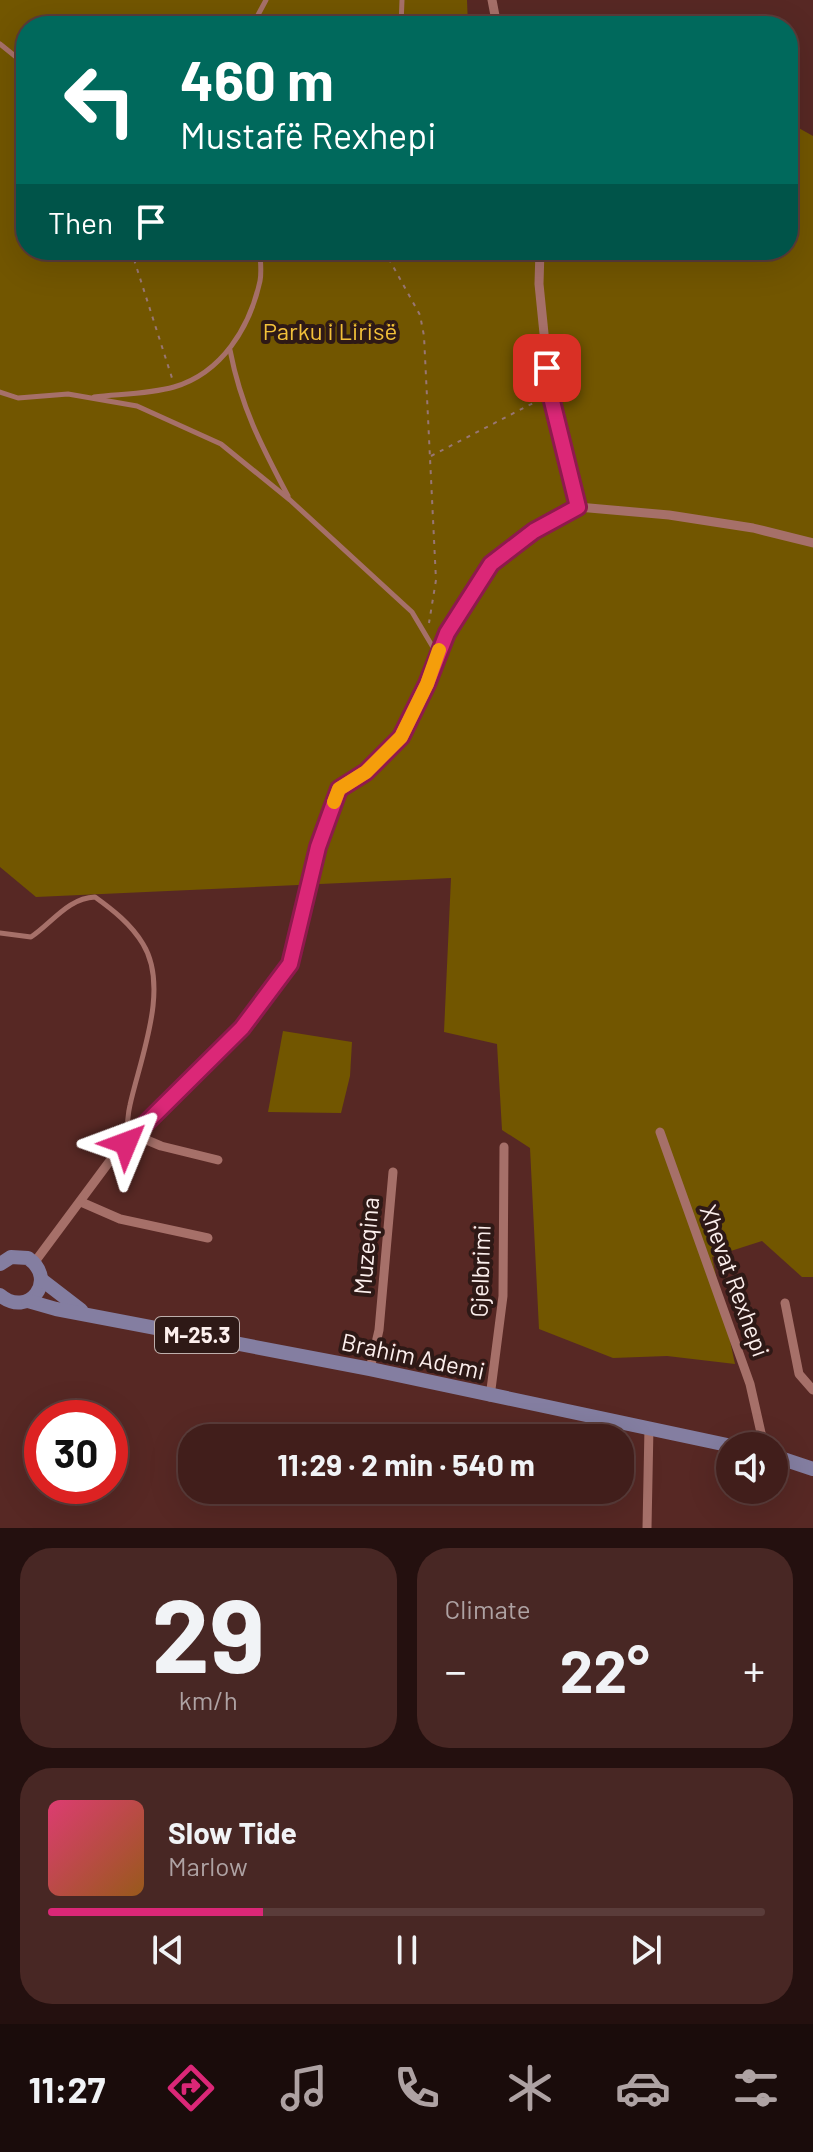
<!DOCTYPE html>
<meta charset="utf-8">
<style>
body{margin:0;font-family:Barlow,sans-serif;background:#482724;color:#f1f3f6;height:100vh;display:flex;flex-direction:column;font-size:30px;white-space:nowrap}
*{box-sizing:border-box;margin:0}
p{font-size:26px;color:#aea2a3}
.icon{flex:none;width:44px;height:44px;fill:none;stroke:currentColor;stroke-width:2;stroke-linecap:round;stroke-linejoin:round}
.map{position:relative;height:1528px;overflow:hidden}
.details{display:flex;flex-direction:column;gap:20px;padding:20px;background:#24100f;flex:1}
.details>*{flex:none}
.hud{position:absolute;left:16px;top:16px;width:782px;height:244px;border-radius:32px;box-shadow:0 8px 32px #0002,0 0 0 2px #5a3c3a;background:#00695c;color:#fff;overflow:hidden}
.buttons{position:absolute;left:716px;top:1432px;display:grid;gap:16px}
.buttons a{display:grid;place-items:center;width:72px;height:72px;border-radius:50%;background:#411e1b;box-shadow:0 8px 32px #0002,0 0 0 2px #5a3c3a;font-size:40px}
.speed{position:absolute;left:24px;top:1400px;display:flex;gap:16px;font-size:40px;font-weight:700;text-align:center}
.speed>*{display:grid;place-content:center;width:104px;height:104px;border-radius:50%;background:#411e1b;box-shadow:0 8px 32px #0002,0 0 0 2px #5a3c3a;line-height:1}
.speed .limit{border:12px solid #d22;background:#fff;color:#111}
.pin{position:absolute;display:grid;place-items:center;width:68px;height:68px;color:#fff;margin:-34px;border-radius:16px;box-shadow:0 4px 12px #0006}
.me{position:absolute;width:88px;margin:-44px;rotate:46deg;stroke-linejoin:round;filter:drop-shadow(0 0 6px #0008)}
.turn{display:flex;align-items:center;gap:28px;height:168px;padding:0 32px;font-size:36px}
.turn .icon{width:104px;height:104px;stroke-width:2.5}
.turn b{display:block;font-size:56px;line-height:68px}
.then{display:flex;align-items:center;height:76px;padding:0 32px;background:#0003;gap:16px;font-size:30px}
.big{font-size:60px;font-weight:700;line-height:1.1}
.details .tile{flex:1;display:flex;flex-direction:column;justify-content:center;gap:12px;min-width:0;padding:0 28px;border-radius:32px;background:#482724}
.details .dial{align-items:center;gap:0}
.dial b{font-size:104px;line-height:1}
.song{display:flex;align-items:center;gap:24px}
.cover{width:96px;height:96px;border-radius:12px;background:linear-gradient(135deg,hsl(340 70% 55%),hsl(30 70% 35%))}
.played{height:8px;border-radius:4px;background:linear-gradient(90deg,#db2777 30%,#5a3c3a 30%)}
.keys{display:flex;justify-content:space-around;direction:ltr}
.heat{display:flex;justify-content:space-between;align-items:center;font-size:44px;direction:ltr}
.details .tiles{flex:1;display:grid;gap:20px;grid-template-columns:1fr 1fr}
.tile:last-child{grid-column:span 2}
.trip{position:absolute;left:178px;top:1424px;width:456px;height:80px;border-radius:32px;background:#411e1b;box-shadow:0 8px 32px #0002,0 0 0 2px #5a3c3a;font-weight:700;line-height:80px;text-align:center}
.menu{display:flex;height:128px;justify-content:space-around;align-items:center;background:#1a0c0b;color:#aea2a3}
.menu .icon{width:56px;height:56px}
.menu .on{color:#db2777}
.menu b{font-size:36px;color:#f1f3f6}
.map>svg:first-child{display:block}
.green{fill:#725600}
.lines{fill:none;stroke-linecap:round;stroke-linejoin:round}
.path{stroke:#987673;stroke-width:2;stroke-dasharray:4 6;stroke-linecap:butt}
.service{stroke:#a67069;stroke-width:5}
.minor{stroke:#a67069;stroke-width:9}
.primary{stroke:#847ea1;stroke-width:14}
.route-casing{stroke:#8e194d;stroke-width:20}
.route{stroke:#db2777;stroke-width:14}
.slow{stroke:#f59e0b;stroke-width:14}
.labels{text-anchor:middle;stroke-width:8;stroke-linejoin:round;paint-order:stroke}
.shield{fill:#2e1916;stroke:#beafac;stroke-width:2}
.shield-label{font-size:22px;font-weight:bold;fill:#fcefed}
.park-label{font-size:24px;fill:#f3c13a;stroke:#2e1916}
.street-label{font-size:24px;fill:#fcefed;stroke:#2e1916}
</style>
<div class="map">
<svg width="813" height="1528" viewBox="0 0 813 1528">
<rect width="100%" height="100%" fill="#572824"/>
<g class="green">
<path d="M0 0H467L468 26H26V250H788V122L813 136V1277H802L762 1241 712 1257 735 1364 667 1356 613 1358 539 1329 530 1148 502 1130 497 1044 444 1032 451 878 36 897 0 867Z"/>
<path d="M283 1031 352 1042 350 1076 341 1113 268 1112Z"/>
</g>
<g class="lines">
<g class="path">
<path d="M131 250 172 378"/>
<path d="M384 250 420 315 424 336 436 580 429 623"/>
<path d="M431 456 539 400"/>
</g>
<g class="service">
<path d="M252 26 266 0"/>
<path d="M401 26 402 0"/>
<path d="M0 44 26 65"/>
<path d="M230 350C241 407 261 445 288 496"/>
<path d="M0 392 18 398 68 394 137 406 221 444 290 500 412 612 437 654"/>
<path d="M94 397C120 394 149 394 174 387 222 373 250 327 260 281 262 271 260 260 260 250"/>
<path d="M0 933 31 937C52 923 68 898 95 897 113 910 131 924 143 944 170 988 140 1059 130 1105 127 1117 127 1130 127 1142"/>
</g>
<g class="minor">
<path d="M492 0 497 26"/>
<path d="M540 250 539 284 550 393 578 507"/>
<path d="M578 507 669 515 753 528 813 543"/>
<path d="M660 1132 750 1384 764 1446"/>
<path d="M135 1135 161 1146 218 1160"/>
<path d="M81 1202 120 1219 208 1238"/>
<path d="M34 1263 115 1154 242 1028 290 964 318 847 339 789 366 772 401 737 427 684 447 633 491 564 534 531 578 507"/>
<path d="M785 1303 799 1374 813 1390"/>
<path d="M370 1369 379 1330 393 1172"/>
<path d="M490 1397 503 1296 504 1147"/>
<path d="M647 1528 649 1427"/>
</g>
<g class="primary">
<path d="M0 1264 11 1257 28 1258C59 1280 28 1319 0 1295"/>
<path d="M42 1280 81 1310"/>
<path d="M28 1301 56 1309 370 1369 732 1446"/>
<path d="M774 1456 813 1469"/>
</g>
</g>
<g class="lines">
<defs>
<path id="route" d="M126 1143 242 1028 290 964 318 847 339 789 366 772 401 737 427 684 447 633 491 564 534 531 578 507 550 393 547 368"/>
</defs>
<use href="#route" class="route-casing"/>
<use href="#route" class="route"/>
<path class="slow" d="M334 802 339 789 366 772 401 737 427 684 439 650"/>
</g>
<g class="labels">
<rect class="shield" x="155" y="1317" width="84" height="36" rx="6"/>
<g class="shield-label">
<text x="197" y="1343">M-25.3</text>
</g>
<g class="park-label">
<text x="330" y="340">Parku i Lirisë</text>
</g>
<g class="street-label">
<text transform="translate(367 1246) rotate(-85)" y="8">Muzeqina</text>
<text transform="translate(481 1271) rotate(-88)" y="8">Gjelbrimi</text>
<text transform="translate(734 1281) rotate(70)" y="8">Xhevat Rexhepi</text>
<text transform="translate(413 1357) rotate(12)" y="8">Brahim Ademi</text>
</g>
</g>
</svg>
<div class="buttons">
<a><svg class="icon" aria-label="sound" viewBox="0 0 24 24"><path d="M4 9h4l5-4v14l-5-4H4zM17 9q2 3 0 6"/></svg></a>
</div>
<div class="speed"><div class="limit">30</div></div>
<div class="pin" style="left:547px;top:368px;background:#d93025"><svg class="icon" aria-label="arrive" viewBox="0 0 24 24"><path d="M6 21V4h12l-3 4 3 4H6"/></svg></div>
<svg class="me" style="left:126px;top:1143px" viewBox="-20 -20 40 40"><path d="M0-17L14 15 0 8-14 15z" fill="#db2777" stroke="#fff" stroke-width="4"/></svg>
<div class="trip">11:29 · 2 min · 540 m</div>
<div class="hud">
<div class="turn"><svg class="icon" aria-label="left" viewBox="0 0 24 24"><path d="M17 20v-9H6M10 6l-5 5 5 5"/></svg><div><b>460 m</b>Mustafë Rexhepi</div></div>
<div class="then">Then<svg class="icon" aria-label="arrive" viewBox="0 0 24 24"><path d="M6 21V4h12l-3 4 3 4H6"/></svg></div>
</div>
</div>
<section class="details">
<div class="tiles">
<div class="tile dial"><b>29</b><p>km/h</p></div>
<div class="tile"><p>Climate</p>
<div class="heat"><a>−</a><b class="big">22°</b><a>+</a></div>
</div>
<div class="tile">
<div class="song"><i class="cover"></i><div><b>Slow Tide</b><p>Marlow</p></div></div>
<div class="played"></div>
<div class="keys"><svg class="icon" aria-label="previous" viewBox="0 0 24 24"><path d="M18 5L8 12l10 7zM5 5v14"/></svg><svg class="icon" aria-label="pause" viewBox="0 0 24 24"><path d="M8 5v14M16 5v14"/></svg><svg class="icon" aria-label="next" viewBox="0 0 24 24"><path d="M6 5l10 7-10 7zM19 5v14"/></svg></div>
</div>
</div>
</section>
<nav class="menu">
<b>11:27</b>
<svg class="icon on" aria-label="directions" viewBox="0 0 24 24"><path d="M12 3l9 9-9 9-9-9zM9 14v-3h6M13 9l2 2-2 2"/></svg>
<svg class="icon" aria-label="music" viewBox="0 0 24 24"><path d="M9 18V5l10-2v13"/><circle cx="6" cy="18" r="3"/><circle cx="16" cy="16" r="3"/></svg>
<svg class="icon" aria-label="phone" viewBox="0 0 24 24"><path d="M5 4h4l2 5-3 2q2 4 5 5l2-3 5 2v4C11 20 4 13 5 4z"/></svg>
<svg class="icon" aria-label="climate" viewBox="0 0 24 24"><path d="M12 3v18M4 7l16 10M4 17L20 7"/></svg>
<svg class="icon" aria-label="car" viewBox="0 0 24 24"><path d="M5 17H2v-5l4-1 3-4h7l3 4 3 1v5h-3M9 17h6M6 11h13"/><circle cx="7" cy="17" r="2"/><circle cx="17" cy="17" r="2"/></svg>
<svg class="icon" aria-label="filters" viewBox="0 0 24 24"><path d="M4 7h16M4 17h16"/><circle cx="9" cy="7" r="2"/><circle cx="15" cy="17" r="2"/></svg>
</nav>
